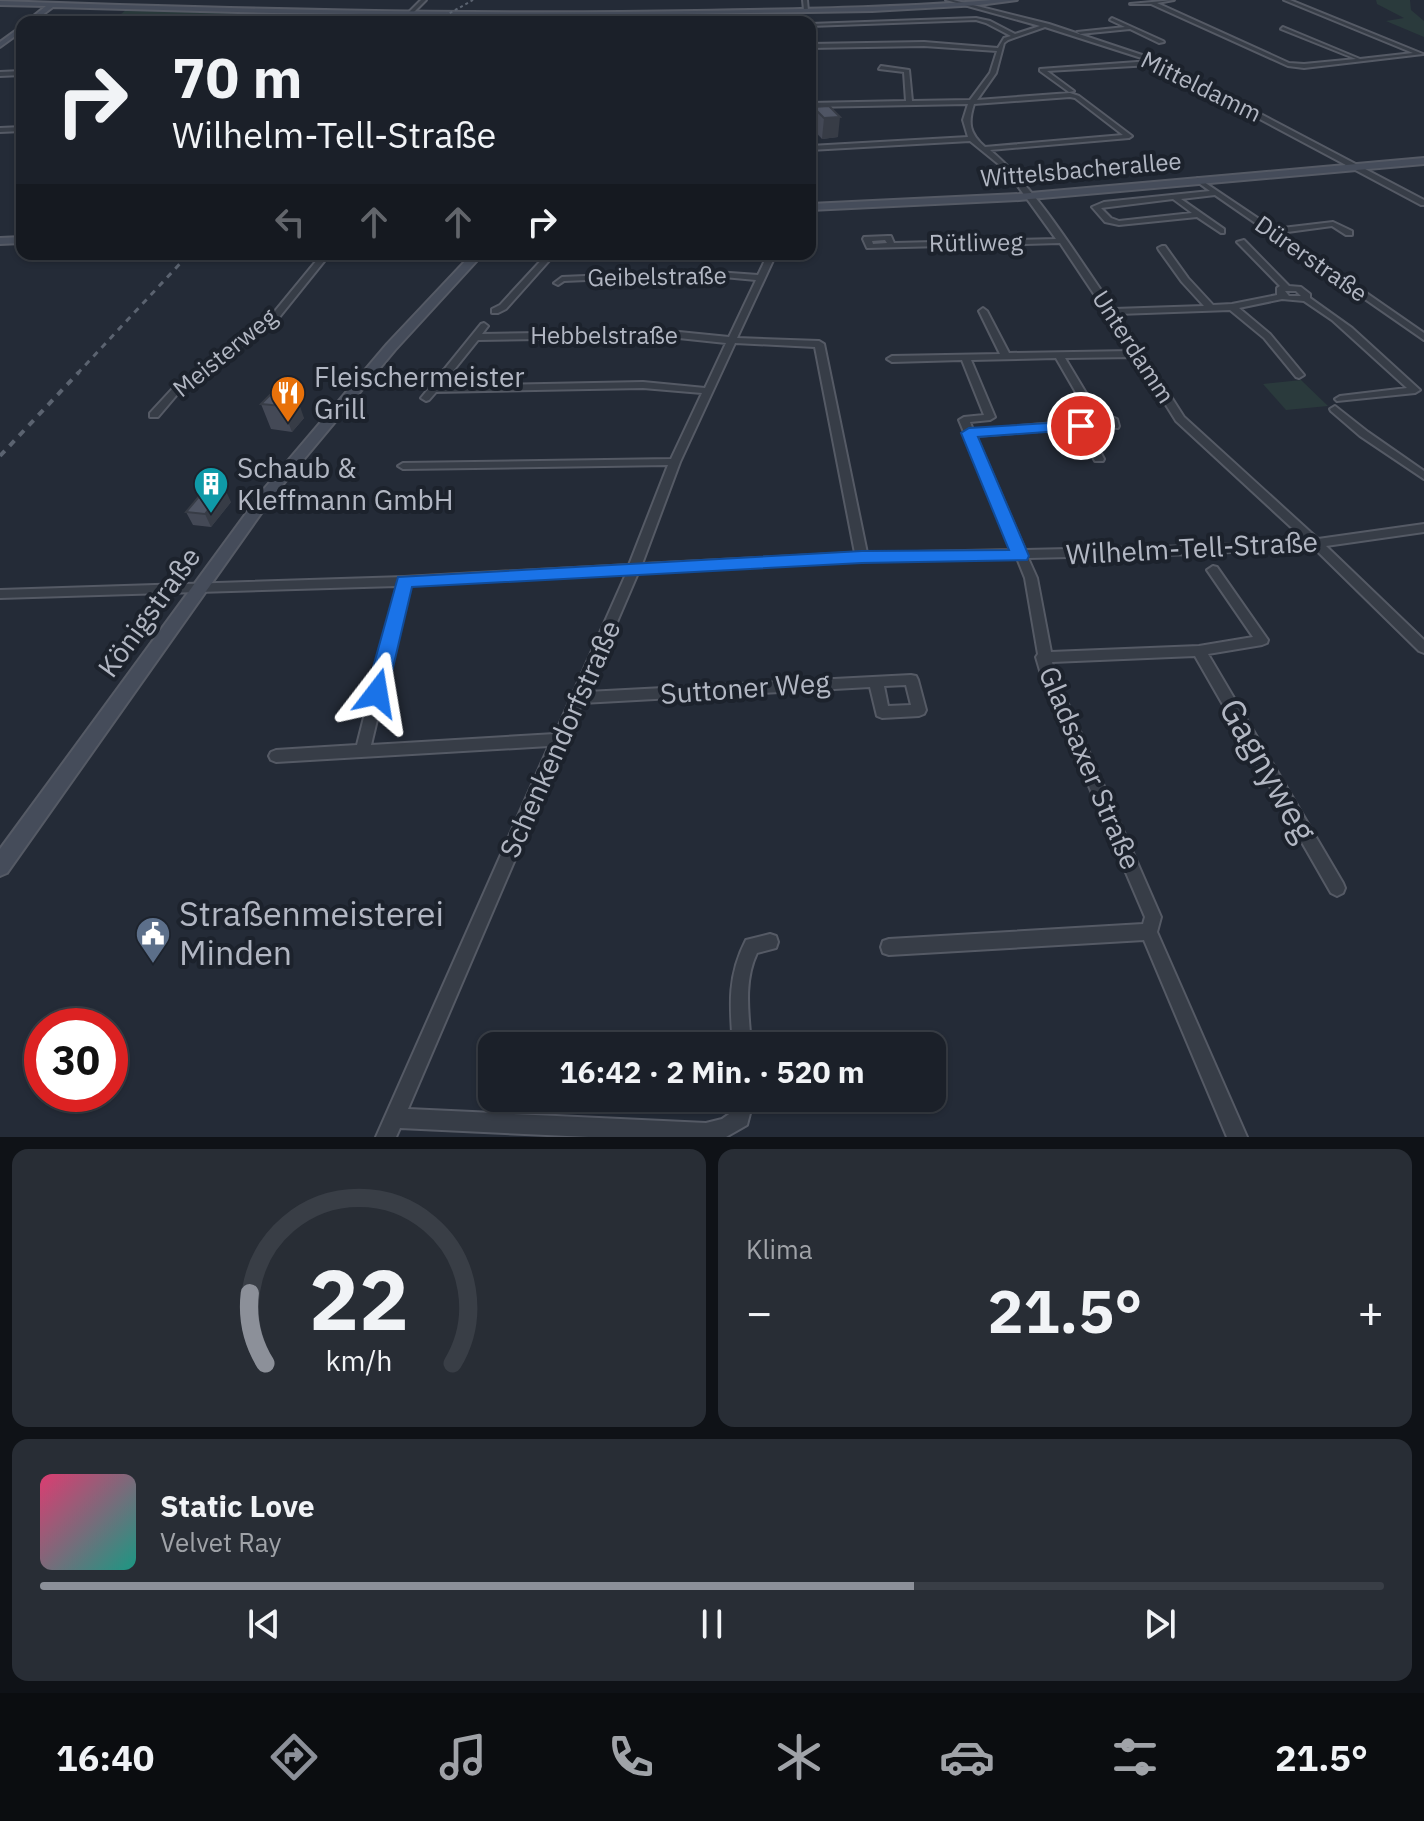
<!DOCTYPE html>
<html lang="de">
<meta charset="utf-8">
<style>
body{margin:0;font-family:"IBM Plex Sans",sans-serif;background:#282d35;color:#f1f3f6;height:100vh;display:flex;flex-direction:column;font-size:30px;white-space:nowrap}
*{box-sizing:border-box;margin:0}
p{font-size:26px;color:#a0a3a8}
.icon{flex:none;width:44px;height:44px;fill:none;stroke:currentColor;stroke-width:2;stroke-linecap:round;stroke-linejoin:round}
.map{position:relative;height:1137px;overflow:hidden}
.panel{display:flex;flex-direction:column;gap:12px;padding:12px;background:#0f1217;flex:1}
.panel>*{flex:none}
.top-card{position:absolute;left:16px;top:16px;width:800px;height:244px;border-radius:16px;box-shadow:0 2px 6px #0004,0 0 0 2px #393e46;background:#1b2029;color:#f1f3f6;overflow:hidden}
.speed{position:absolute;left:24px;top:1008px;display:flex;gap:16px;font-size:40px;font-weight:700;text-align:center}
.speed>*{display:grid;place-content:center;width:104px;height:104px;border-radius:50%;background:#1b2029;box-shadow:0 2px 6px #0004,0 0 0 2px #393e46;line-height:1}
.speed .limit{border:12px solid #d22;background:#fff;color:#111}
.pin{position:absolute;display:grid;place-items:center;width:68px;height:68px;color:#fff;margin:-34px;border:4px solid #fff;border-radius:50%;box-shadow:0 2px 8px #0007}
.me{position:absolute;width:88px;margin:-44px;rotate:14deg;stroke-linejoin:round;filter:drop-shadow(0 0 6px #0008)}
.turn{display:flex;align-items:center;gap:28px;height:168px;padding:0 24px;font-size:36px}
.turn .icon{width:104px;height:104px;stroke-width:2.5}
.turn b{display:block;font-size:56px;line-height:68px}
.lanes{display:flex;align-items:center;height:76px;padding:0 24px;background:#0003;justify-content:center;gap:40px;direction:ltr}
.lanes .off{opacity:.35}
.big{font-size:60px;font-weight:700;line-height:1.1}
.panel .widget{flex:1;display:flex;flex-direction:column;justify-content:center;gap:12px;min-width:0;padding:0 28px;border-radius:16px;background:#282d35}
.panel .dial{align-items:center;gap:0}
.dial svg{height:208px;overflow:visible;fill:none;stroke:#393e46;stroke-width:7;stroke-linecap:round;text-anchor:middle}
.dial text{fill:#f1f3f6;stroke:none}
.song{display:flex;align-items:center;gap:24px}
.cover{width:96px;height:96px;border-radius:12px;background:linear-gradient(135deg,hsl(340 70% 55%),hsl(170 70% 35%))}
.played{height:8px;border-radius:4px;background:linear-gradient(90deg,#8c9099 65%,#393e46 65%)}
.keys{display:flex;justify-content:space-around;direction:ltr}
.heat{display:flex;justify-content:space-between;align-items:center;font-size:44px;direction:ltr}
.panel .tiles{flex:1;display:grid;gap:12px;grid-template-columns:1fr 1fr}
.widget:last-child{grid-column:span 2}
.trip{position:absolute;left:478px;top:1032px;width:468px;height:80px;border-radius:16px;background:#1b2029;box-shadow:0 2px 6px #0004,0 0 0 2px #393e46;font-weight:700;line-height:80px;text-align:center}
.menu{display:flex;height:128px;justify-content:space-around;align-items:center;background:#0b0d10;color:#a0a3a8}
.menu .icon{width:56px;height:56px}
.menu .current{color:#8c9099}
.menu b{font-size:36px;color:#f1f3f6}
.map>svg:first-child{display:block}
.green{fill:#2a3a3c}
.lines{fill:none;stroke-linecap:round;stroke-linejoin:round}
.street-casing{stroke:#555a65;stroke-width:4}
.secondary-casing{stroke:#555a65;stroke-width:4}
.street{fill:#373d47;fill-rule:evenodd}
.secondary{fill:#454c5a;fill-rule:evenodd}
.rail-far2{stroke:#5b6370;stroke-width:2;stroke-dasharray:3 3;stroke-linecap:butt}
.rail-far1{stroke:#5b6370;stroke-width:3;stroke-dasharray:6 6;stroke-linecap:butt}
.rail{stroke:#5b6370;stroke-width:4;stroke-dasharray:7 7;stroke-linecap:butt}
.wall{fill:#444956}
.shaded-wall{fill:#373c46}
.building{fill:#4f5564;stroke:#373c46;stroke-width:2}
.route{fill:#1a73e8;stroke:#114b97;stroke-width:2}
.labels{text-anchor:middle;stroke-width:8;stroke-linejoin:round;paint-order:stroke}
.far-street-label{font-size:24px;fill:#b2b7c3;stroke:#1c222c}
.poi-label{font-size:28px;fill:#b2b7c3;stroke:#1c222c;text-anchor:start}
.street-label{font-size:28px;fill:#b2b7c3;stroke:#1c222c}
.near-street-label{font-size:34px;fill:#b2b7c3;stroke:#1c222c}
.near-poi-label{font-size:34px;fill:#b2b7c3;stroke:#1c222c;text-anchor:start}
</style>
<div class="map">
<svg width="1424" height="1137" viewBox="0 0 1424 1137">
<rect width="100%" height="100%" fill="#242b37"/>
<g class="green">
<path d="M1376 0H1410L1411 10 1424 21V37L1386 21 1404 18 1377 4Z"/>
<path d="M128 8 372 14 364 22H112Z"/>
<path d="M1301 380 1328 406 1286 410 1263 384Z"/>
</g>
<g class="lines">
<defs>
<g id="street">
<path d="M421 0H426L404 22H399Z"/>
<path d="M803 0H807L808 11 804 10Z"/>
<path d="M946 0H953L1049 24 1160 61 1424 200V205H1421L1153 62 1151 65 1047 71 1074 91 1069 92 1040 71V69L1151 61 1045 27 1008 40 1004 43 996 73 977 100 1070 93 1079 96 1132 136 1129 138 990 150C1039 191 1077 257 1114 309L1204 306 1182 282 1159 250 1158 248 1162 246H1165L1188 278 1213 305 1232 304 1277 295V288L1280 286 1237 242 1244 240 1289 286 1301 287 1310 294V298L1352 328 1420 390 1415 393 1337 401 1335 399 1340 396 1407 388 1332 320 1304 301 1282 299 1239 308 1270 334 1304 375 1299 378 1296 377 1264 338 1230 310 1118 314 1184 417 1318 539 1424 524V532L1326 546 1424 640V653L1419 651 1313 547 1199 554 1028 558 1037 578 1051 652 1199 646 1253 637 1207 570 1213 566 1217 567 1268 640 1267 643 1262 645 1208 654 1343 883 1345 888 1343 893 1337 896 1331 893 1195 656 1052 662 1055 674 1161 917 1157 932 1247 1137H1227L1144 940 889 955 883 953 881 947 883 941 889 939 1143 924 1145 917 1041 674 1036 657 1038 654 1025 578 1017 558 862 561 638 573 587 692 911 675 916 676 918 680 926 710 924 714 919 716 882 718 877 716 870 687 582 703 408 1109 706 1123 722 1119 732 1112 736 1098H754L747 1125 726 1137H589L400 1128 396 1137H376L549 746 276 762 271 760 269 756 271 752 276 750 357 745 397 586 0 598V590L404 577 629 565 668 465 403 469 398 466 403 463 671 459 702 393 643 388 436 392 429 400 426 401 421 398 481 324 484 323 488 326 482 334 669 331 729 337 756 280 702 275 564 281 558 285 554 283 562 277 702 271 758 275 768 254H776L737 338 819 341 824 344 867 553 1013 550 959 420 964 417 984 415 962 360 892 362 887 359 892 356 1000 354 979 311 983 308 987 311 1009 353 1132 351 1060 243 867 248 863 239 864 237 888 236H891L894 243 1056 239 1007 171 970 141 810 150V146L968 137 963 120 968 104 810 107V103L906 101 904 72 879 69 881 66 909 70 912 101 970 100 990 73 997 51 924 46 810 48V44L924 42 998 48 1004 38 1011 36 986 23 976 20 810 26V24L976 18 990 21 1015 34 1040 26ZM1070 97 1075 98 1123 135 985 147C969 133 968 123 974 104ZM885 240 887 243 873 244 872 241ZM1285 291H1296L1301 296H1289ZM669 337 726 343 705 388 643 382 441 386 478 340ZM735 343 815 347 855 553 642 564 680 462ZM1136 357 1176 421 1305 540 1199 546 1025 550 976 436 1077 428 1095 461H1103L1104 459 1087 427 1118 428 1119 426 1117 419 1102 413 1097 415 1098 413 1065 358ZM1056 358 1089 415H1095L1091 420 973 430 970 422 990 420 995 417 971 360ZM626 574 555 734 371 745 409 585ZM906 685 911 705 888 706 884 686Z"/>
<path d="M1174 0 1157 3 1289 63 1304 64 1356 59 1281 29 1283 27 1360 59 1413 53 1284 0H1290L1423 54 1304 68 1288 66 1151 4H1130Z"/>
<path d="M92 18 94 19 91 22H86Z"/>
<path d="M1112 18 1163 41 1164 42 1159 43 1130 29 1080 34 1077 32 1125 27 1110 20Z"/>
<path d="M22 71V75L0 76V72Z"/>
<path d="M22 127V131L0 132V128Z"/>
<path d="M1198 178 1274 229 1333 222 1352 231V235H1346L1332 226 1280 233 1424 333V340L1215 195 1181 199 1224 229V233H1221L1197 217 1119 225 1105 222 1092 207 1104 202 1210 191 1196 181 1195 180ZM1173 199 1192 213 1119 221 1111 218 1101 208Z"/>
<path d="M322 254H330L277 320 180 391 158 417H150V413L174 387 271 316Z"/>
<path d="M547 254H555L506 309 498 313H492V309L500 305Z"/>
<path d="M1335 406 1368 432 1424 471V479L1360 436 1331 411 1330 409Z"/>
<path d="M770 934 776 936 778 942 776 948 757 953C743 982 749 1015 751 1046H733C730 1006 727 977 746 940Z"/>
</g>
<g id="secondary">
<path d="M992 0H1017L979 5 872 11 548 16 274 13 53 7 33 22H26L46 6 0 5V1C231 9 464 15 696 11 795 9 894 8 992 0Z"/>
<path d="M22 26V31L0 47V42Z"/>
<path d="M1424 158V164L1019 200 810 210V204L1019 194Z"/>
<path d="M22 237V243L0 244V238Z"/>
<path d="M472 254H483L395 350 274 495 7 873 0 876V849L264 489 387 344Z"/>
</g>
</defs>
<use href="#street" class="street-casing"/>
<use href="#secondary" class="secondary-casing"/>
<use href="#street" class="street"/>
<use href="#secondary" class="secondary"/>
<path class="rail-far2" d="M434 22 473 0"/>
<path class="rail-far1" d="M77 374 189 254"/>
<path class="rail" d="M0 456 79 372"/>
</g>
<g class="wall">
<path d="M829 106 838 137 822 139 811 127 813 107Z"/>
<path d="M251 254H310L309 256 252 257Z"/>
<path d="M275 390 304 418 292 432 271 429 261 404Z"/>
<path d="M231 502 211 527 193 525 186 512Z"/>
</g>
<g class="shaded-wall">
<path d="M840 117 838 137 822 139 824 118Z"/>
<path d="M295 392 304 418 292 432 282 406Z"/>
<path d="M225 489 231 502 211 527 205 514Z"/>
</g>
<g class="building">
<path d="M829 106 840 117 824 118 813 107Z"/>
<path d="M275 390 295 392 282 406 261 404Z"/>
<path d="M207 487 225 489 205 514 186 512Z"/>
</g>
<path class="route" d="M1081 421 1088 426 1086 429 978 437 1029 556 1027 560 862 563 412 587 387 693 384 699H369L366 693 398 577 862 551 1009 550 961 433 969 428Z"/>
<defs>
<symbol id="restaurant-pin" viewBox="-11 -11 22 30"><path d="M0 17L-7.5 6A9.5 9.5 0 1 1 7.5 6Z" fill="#e8710a" stroke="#1c222c"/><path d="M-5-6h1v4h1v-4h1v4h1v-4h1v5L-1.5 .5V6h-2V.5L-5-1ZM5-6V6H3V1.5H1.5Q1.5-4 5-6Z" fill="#fff"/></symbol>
<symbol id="building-pin" viewBox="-11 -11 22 30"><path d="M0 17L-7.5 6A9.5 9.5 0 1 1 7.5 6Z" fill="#0f9aa8" stroke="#1c222c"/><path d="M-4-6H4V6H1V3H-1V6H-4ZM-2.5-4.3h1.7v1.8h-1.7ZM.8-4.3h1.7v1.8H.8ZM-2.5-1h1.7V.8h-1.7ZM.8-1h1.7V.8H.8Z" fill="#fff"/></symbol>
<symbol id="civic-pin" viewBox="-11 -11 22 30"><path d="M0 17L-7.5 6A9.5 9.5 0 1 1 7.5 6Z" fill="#5c6f8a" stroke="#1c222c"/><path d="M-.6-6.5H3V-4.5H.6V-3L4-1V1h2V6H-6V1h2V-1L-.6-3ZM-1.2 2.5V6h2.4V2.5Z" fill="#fff"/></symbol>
</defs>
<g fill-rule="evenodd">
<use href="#restaurant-pin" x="268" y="373" width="40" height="54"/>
<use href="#building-pin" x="191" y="464" width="40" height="54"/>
<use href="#civic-pin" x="133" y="914" width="40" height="54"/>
</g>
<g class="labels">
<g class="far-street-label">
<text transform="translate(1201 87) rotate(26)" y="8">Mitteldamm</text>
<text transform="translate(1081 170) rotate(-5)" y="8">Wittelsbacherallee</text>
<text transform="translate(976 243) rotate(-1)" y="8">Rütliweg</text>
<text transform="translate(1311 259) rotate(35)" y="8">Dürerstraße</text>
<text transform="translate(657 277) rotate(-1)" y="8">Geibelstraße</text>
<text x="604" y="344">Hebbelstraße</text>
<text transform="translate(1133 347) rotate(57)" y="8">Unterdamm</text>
<text transform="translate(225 353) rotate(-39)" y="8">Meisterweg</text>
</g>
<g class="poi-label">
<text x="314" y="387">Fleischermeister<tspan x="314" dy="32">Grill</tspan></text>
<text x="237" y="478">Schaub &amp;<tspan x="237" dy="32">Kleffmann GmbH</tspan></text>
</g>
<g class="street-label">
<text transform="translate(1192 548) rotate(-3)" y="10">Wilhelm-Tell-Straße</text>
<text transform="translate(149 612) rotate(-54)" y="10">Königstraße</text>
<text transform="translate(745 688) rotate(-4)" y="10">Suttoner Weg</text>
<text transform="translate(560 739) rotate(-66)" y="10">Schenkendorfstraße</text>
<text transform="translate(1090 768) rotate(67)" y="10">Gladsaxer Straße</text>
</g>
<g class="near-street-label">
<text transform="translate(1268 770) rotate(60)" y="12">Gagnyweg</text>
</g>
<g class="near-poi-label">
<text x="179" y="926">Straßenmeisterei<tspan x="179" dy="39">Minden</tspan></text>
</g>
</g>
</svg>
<div class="speed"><div class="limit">30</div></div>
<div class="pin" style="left:1081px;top:426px;background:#d93025"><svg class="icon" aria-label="arrive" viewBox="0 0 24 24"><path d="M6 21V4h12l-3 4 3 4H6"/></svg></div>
<svg class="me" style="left:377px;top:693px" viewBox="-20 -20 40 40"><path d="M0-17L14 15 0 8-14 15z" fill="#1a73e8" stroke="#fff" stroke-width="4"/></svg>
<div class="trip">16:42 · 2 Min. · 520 m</div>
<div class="top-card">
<div class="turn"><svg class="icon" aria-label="right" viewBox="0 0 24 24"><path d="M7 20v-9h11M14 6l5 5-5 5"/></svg><div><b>70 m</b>Wilhelm-Tell-Straße</div></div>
<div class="lanes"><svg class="icon off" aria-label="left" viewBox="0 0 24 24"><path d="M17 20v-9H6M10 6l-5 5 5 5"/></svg><svg class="icon off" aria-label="ahead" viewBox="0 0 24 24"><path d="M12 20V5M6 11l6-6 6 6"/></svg><svg class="icon off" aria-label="ahead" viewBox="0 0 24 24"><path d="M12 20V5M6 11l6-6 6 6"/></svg><svg class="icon" aria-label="right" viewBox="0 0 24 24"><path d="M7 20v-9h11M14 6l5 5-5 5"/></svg></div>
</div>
</div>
<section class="panel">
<div class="tiles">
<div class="widget dial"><svg viewBox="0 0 100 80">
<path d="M14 69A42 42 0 1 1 86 69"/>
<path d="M14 69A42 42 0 0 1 8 42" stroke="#8c9099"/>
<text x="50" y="56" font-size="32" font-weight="700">22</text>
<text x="50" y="72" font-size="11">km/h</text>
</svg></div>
<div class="widget"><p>Klima</p>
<div class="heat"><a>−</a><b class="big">21.5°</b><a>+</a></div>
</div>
<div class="widget">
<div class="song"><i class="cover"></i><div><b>Static Love</b><p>Velvet Ray</p></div></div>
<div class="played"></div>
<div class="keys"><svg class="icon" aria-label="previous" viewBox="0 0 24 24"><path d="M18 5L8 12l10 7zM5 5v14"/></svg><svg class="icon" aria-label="pause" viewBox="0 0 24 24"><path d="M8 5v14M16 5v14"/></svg><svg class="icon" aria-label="next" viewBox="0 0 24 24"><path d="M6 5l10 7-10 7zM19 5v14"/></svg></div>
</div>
</div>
</section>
<nav class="menu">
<b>16:40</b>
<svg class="icon current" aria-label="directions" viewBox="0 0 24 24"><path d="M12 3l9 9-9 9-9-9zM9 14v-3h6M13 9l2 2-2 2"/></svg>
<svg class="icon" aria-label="music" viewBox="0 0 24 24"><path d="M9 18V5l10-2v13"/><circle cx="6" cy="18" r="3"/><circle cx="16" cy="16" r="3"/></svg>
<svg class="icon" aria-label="phone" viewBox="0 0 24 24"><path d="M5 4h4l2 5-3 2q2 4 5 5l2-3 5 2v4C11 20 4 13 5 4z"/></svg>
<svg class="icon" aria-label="climate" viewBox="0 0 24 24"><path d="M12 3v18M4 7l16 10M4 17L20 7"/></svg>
<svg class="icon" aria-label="car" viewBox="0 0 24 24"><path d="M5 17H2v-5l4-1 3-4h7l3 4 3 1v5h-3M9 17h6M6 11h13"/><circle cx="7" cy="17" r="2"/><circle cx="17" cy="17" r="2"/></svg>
<svg class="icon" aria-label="filters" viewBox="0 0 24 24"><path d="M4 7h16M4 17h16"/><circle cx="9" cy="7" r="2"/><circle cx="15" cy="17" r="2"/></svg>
<b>21.5°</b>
</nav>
